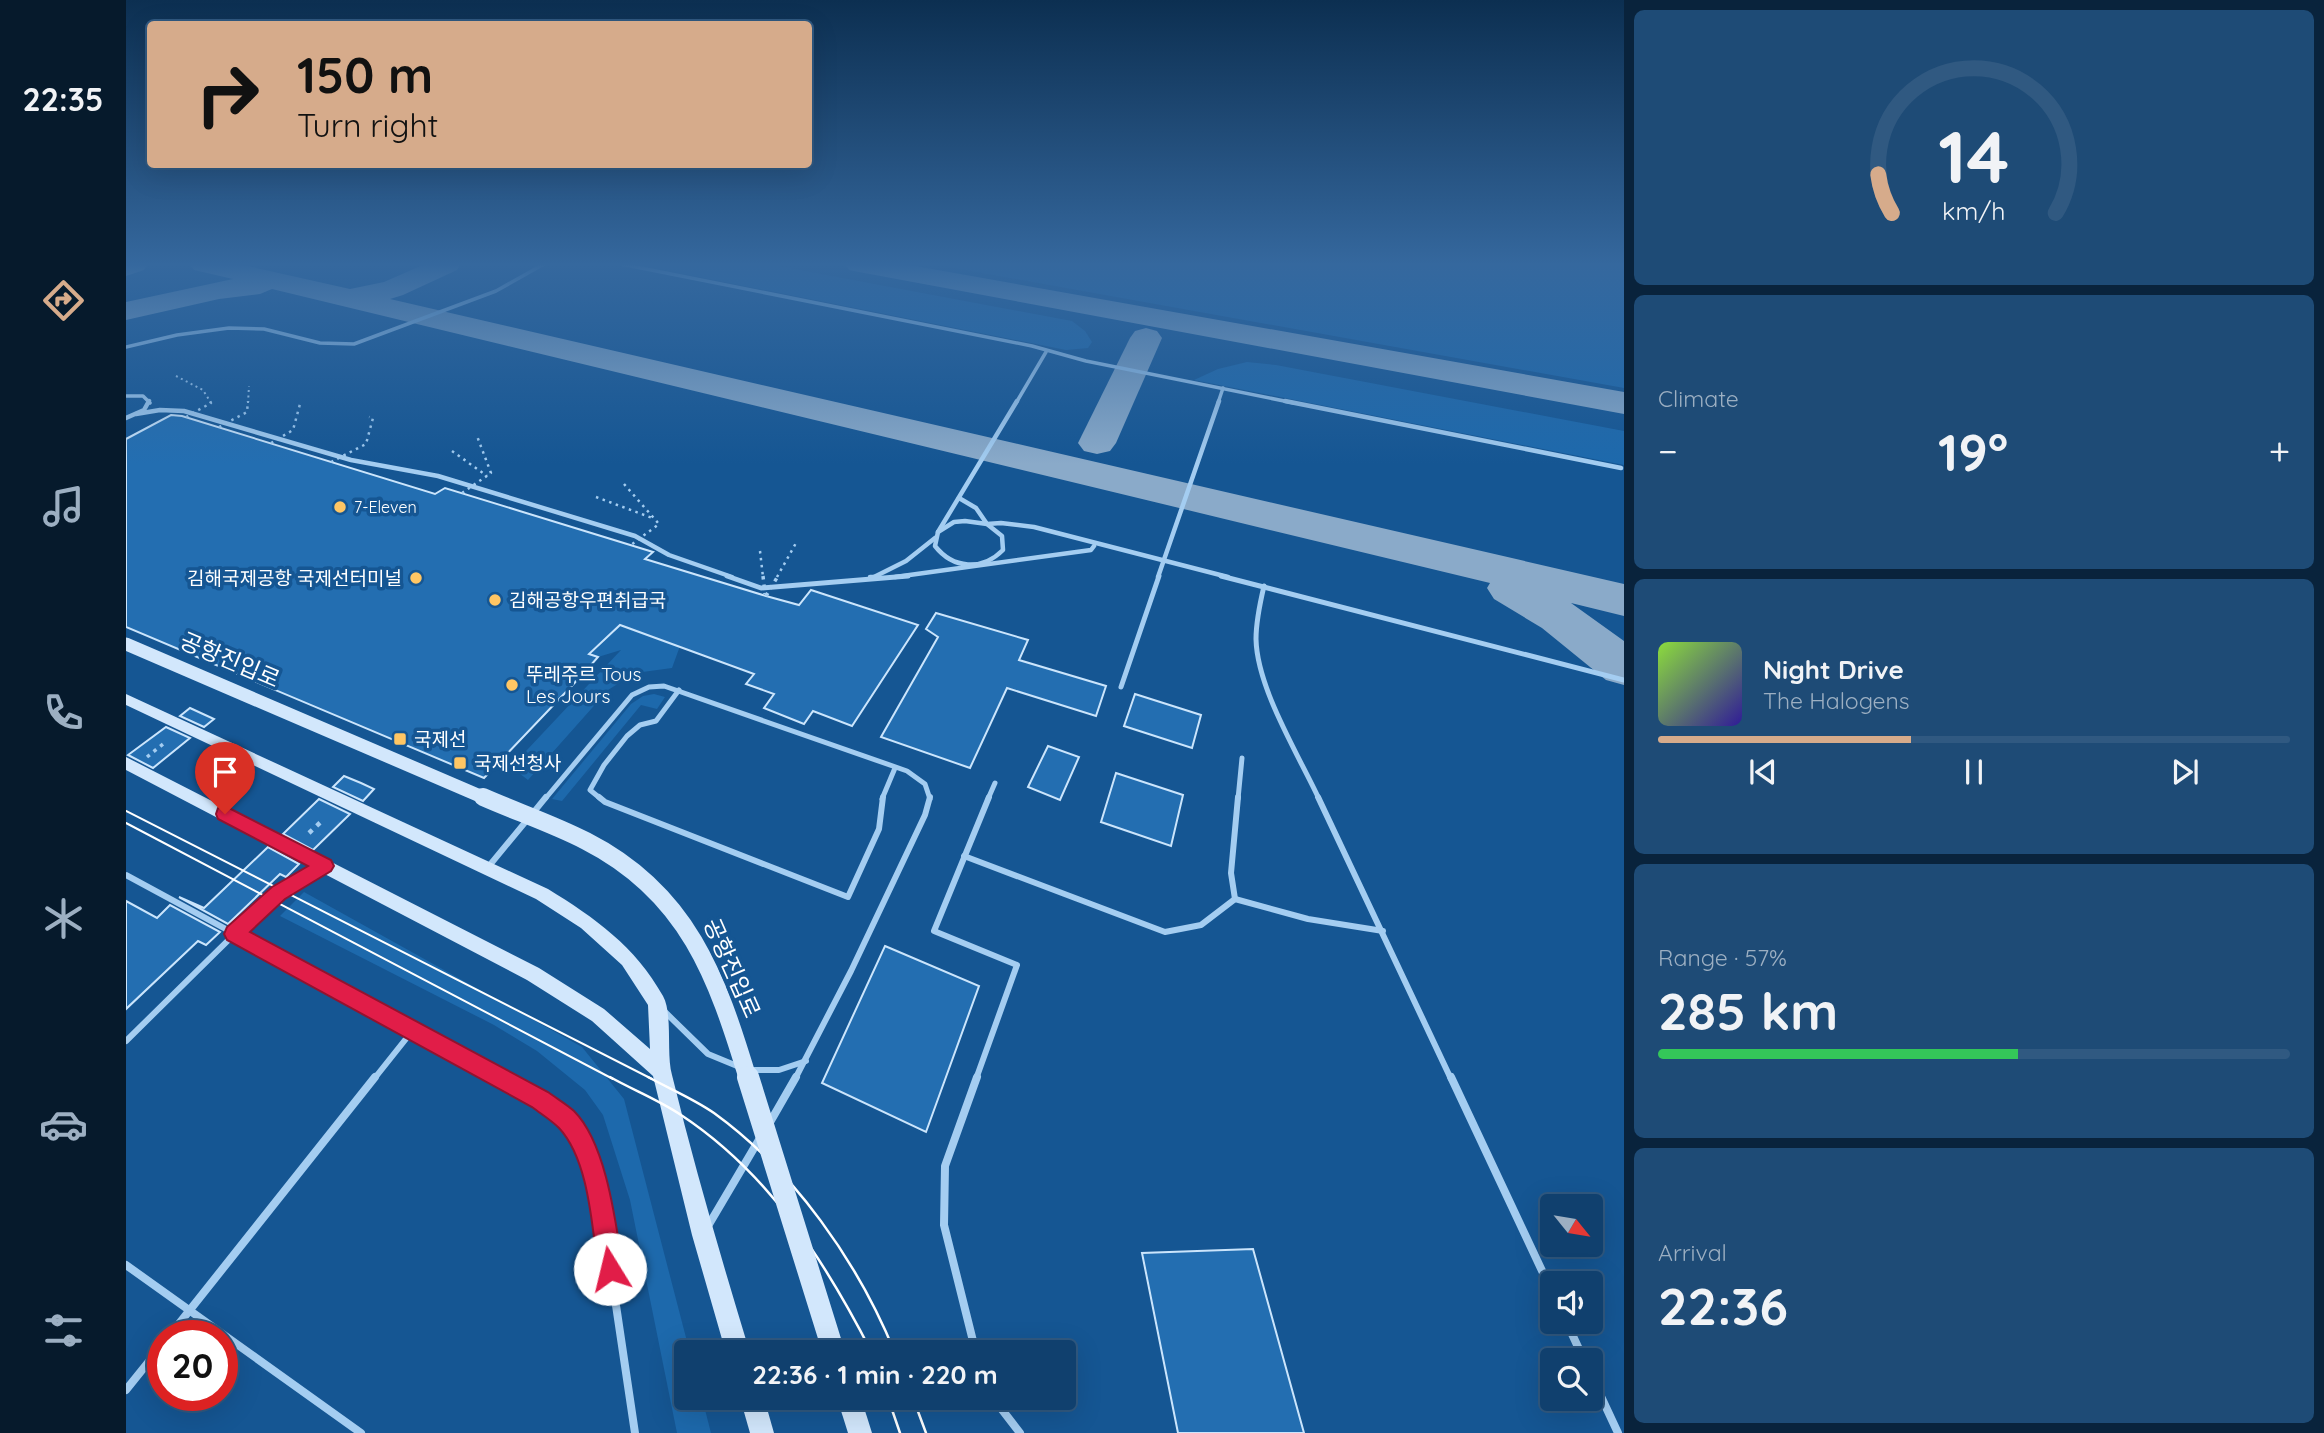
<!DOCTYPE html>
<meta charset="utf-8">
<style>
body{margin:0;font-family:Quicksand,"Noto Sans KR",sans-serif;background:#1e4b76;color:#f1f3f6;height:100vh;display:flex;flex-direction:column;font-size:26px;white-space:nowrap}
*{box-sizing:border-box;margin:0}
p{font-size:23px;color:#9cafc2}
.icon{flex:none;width:38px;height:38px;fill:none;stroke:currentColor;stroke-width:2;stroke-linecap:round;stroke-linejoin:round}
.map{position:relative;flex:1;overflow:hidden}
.details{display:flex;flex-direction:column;gap:10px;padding:10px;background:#09233c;width:700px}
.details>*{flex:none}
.top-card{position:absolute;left:21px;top:21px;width:665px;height:147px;border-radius:7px;box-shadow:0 7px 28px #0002,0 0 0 2px #305981;background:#d6ab8b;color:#111;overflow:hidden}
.needle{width:46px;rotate:120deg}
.fabs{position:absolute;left:1414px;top:1194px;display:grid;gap:14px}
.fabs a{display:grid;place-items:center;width:63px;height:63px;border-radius:7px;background:#10406e;box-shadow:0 7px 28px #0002,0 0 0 2px #305981;font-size:35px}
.speed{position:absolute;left:21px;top:1320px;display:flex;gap:14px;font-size:35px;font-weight:700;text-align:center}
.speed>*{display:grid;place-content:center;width:91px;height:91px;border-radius:50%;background:#10406e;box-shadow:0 7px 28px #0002,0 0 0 2px #305981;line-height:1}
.speed .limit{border:10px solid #d22;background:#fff;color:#111}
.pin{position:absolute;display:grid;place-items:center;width:60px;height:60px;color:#fff;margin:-72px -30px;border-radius:50% 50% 50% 0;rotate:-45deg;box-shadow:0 0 7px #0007}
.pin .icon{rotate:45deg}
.me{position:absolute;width:77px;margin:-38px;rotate:351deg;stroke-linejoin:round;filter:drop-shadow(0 0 5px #0008)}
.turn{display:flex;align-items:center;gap:24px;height:147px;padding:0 35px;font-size:32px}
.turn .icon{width:91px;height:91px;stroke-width:2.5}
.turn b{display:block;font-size:49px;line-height:60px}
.big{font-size:52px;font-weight:800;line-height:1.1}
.details .tile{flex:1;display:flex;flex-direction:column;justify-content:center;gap:10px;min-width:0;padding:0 24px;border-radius:10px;background:#1e4b76}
.details .dial{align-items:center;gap:0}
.dial svg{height:182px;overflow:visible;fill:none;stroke:#305981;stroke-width:7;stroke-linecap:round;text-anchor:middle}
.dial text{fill:#f1f3f6;stroke:none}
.song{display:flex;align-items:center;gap:21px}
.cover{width:84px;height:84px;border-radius:10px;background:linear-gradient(135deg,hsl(90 70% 55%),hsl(250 70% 35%))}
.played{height:7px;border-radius:4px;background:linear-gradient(90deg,#d6ab8b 40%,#305981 40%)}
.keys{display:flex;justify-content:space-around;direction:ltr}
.heat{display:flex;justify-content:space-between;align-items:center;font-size:38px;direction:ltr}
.charge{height:10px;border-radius:5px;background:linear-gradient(90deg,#34c759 57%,#305981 0)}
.trip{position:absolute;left:548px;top:1340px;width:402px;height:70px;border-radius:7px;background:#10406e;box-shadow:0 7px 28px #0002,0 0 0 2px #305981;font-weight:800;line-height:70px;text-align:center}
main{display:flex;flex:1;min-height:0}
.dock{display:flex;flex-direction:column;width:126px;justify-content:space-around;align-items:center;background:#061a2c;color:#9cafc2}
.dock .icon{width:49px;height:49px}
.dock .current{color:#d6ab8b}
.dock b{font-size:32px;color:#f1f3f6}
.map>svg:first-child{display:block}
.green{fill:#1d69ac}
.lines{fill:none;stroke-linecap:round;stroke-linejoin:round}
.taxiway{fill:#8aaac9;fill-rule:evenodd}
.building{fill:#236eb1;stroke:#cbe5fc;stroke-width:2}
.path-far2{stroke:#a4cdf1;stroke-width:2.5;stroke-dasharray:2.5 4.5;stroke-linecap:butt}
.path-far1{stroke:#a4cdf1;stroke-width:3.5;stroke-dasharray:3.5 5;stroke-linecap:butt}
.path{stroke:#a4cdf1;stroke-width:4.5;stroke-dasharray:4.5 6;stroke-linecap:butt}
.lane-far4{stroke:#a4cdf1;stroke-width:3.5}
.lane-far3{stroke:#a4cdf1;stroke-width:4.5}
.lane-far2{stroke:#a4cdf1;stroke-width:5}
.lane-far1{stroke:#a4cdf1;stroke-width:6}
.lane{stroke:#a4cdf1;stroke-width:8}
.secondary{fill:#d2e7fc;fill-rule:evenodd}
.tram-far1{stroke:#fff;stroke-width:2}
.tram{stroke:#fff;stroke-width:2.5}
.path-bridge-far2{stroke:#a4cdf1;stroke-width:2;stroke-dasharray:2 3.5;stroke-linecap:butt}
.path-bridge-far1{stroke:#a4cdf1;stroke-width:2.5;stroke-dasharray:2.5 4.5;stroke-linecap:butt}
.path-bridge{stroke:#a4cdf1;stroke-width:3.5;stroke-dasharray:3.5 5;stroke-linecap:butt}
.secondary-bridge-far2{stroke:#d2e7fc;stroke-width:13}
.secondary-bridge-far1{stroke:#d2e7fc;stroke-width:18}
.secondary-bridge{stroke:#d2e7fc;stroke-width:22}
.route{fill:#e11d48;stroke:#92132f;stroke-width:2}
.poi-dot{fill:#ffc664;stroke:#155693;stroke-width:2.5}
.labels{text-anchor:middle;stroke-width:7;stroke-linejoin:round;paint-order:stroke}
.far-poi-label{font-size:16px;fill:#fff;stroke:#155693;text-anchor:start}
.poi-label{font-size:19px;fill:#fff;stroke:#155693;text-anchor:start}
.near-street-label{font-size:23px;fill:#fff;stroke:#155693}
</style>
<main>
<nav class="dock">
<b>22:35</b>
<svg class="icon current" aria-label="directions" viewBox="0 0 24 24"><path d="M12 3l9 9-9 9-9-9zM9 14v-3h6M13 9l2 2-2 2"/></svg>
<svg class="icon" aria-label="music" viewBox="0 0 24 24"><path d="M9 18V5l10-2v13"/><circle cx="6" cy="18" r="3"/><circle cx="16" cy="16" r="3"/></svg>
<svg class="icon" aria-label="phone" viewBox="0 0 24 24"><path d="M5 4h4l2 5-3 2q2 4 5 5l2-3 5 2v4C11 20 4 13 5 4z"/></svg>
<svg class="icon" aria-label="climate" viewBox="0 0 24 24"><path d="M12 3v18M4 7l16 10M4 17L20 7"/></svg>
<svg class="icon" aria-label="car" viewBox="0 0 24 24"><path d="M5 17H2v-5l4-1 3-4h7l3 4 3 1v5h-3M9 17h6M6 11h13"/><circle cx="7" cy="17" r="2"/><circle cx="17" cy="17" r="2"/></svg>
<svg class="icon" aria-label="filters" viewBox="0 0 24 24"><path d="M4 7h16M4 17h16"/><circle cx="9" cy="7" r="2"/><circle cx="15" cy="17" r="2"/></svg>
</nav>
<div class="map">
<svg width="1498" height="1433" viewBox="0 0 1498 1433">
<rect width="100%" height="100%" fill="#155693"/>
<g class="green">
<path d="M507 264H642L946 321 959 331 966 342 962 348 940 350Z"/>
<path d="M806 264H1498V388Z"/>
<path d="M1121 362 1150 365 1498 431V465L1068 380 1092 369Z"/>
<path d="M494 625 554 646 546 668 509 673 482 690 402 780 385 767 495 650 472 657 463 654Z"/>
<path d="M528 694 539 697 531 709 515 705 436 801 426 799 505 704 517 696Z"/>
<path d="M178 892 456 1047 498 1099 564 1353H560V1398H576L585 1433H551L504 1200 477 1115 459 1090 411 1051 368 1025 154 916Z"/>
</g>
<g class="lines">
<g class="taxiway">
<path d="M0 264H22L18 270 0 276Z"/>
<path d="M64 264H113L224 289 258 282 299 264H335L331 270 277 295 264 299 1498 584V616L1445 603 1498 641V685L1480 680 1416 628 1368 599 1361 588 1364 583 146 289 134 294 93 299 0 320V302L107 279 68 270Z"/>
<path d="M719 264H778L1498 392V414L733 272 723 270Z"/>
<path d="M1020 328 1031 331 1036 338 990 443 984 451 971 454 958 451 952 443 1004 338 1009 331Z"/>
</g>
</g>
<g class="building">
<path d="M45 415 56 416 309 494 319 488 527 552 519 559 640 596 673 605 685 590 792 625 726 726 687 711 678 724 638 708 648 694 620 684 628 674 494 625 463 654 472 657 458 673 358 778 0 627V439Z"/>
<path d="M810 613 902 640 893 660 980 686 970 716 881 688 844 768 755 737 812 637 800 629Z"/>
<path d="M1009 694 1075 715 1066 748 998 726Z"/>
<path d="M64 708 77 714 88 719 78 727 54 716Z"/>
<path d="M40 727 64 738 27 768 2 755Z"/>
<path d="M922 746 953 757 934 800 902 787Z"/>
<path d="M990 773 1057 795 1045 846 975 822Z"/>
<path d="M218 776 235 783 248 789 237 801 207 787Z"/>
<path d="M193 799 224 814 187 850 157 834Z"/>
<path d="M142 847 173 864 160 877 154 874 102 924 53 897 78 908Z"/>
<path d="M0 901 31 918 44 905 94 932 80 945 72 941 0 1009Z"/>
<path d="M759 946 853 986 800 1132 696 1083Z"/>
<path d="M1127 1249 1178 1433H1052L1016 1253Z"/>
</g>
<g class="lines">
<g class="path-far2">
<path d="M326 451 361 476"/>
<path d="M470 497 529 519"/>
</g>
<path class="path-far1" d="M21 757 37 744"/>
<path class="path" d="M183 833 198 819"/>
<g class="lane-far4">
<path d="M495 264 906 346 960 361 1168 403"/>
<path d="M0 347 51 335 103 328 138 329 194 343 228 344 370 291 418 264"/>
<path d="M0 396H17L24 403"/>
<path d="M890 403 920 352"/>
<path d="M1092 403 1097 388"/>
</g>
<g class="lane-far3">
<path d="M1159 401 1495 468"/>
<path d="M10 414 34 410 58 411 225 460 312 476 509 536 543 555 606 577"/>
<path d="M0 418 18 410 23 401"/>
<path d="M833 498 850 508 861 524 875 523 908 527 1102 577"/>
<path d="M839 521 861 524 876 536 877 550C856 571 827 569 809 546L812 532 828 522Z"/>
<path d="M812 532 891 401"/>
<path d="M744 577H750"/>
<path d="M748 577 780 561 809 538"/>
<path d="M769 577 965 550 968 546"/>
<path d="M1032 577 1093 401"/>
</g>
<g class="lane-far2">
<path d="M601 576 635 588 782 576"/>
<path d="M1095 576 1498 680"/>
<path d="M1138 586C1134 603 1130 621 1130 639 1131 688 1172 754 1193 799"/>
<path d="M995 687 1033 576"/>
<path d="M419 799 506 695 523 687 538 686 781 771 799 784 804 799"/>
<path d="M475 799 464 790 478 765 501 736 514 725 530 721 553 690"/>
<path d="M756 799 769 768"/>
<path d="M862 799 869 783"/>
<path d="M1112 799 1116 758"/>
</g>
<g class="lane-far1">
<path d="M473 797 479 802 722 897 753 829 757 797"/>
<path d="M1192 797 1325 1079"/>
<path d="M407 813 420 797"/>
<path d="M838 856 1039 932 1075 925 1109 899"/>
<path d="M363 866 401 820"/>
<path d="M0 875 377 1079"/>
<path d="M1109 899 1182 919 1257 931"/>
<path d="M1109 899 1105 873 1112 797"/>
<path d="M538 1011 582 1054 616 1068"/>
<path d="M0 1041 140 903 196 867"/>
<path d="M626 1070H653L680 1061"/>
<path d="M248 1079 287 1030"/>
<path d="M669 1079 725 971 799 815 804 797"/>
<path d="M850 1079 891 965 808 931 863 797"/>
</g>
<g class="lane">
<path d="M374 1077C396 1089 427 1101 443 1121 458 1141 465 1167 473 1191L509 1433"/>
<path d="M1325 1077 1426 1292"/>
<path d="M643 1124 670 1077"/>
<path d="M582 1226 634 1138"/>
<path d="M0 1265 235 1433"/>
<path d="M1440 1321 1458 1360"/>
<path d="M44 1335 249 1077"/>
<path d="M850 1353 818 1225 819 1166 851 1077"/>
<path d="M1465 1375 1492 1433"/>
<path d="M0 1390 37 1344"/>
<path d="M867 1398 894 1433"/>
</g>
<g class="secondary">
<path d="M0 694 422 889C469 918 509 946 537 996 547 1014 540 1054 546 1075 569 1169 596 1261 624 1353H600L566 1235 527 1076 466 1021 401 980 0 770V757L413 968 478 1009 524 1049 522 1005 496 965 455 928 410 899 0 705Z"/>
<path d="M614 1398H638L648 1433H624Z"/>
<path d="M711 1398H735L746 1433H722Z"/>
</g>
<g class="tram-far1">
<path d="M0 811 526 1079"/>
<path d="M0 823 487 1079"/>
</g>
<g class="tram">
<path d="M484 1077C507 1090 533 1100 555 1115 643 1173 699 1261 746 1353"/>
<path d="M522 1077C544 1089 568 1099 588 1113 668 1171 732 1262 769 1353"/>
<path d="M762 1398 774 1433"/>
<path d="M787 1398 800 1433"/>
</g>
<g class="path-bridge-far2">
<path d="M50 376 77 390 85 403"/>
<path d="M122 403 123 386"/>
</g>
<g class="path-bridge-far1">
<path d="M60 417 85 403 84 401"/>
<path d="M93 427 121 412 122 401"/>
<path d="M145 443 167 430 174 404"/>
<path d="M205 462 240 444 247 418 243 417"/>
<path d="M498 484 533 524 505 545"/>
<path d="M336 493 365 473 351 436"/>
<path d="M634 551 637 577"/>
<path d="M651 577 670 543"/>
</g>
<g class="path-bridge">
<path d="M637 576 639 594"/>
<path d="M640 596 652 576"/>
</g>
<path class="secondary-bridge-far2" d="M0 644 361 799"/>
<path class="secondary-bridge-far1" d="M357 797C391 812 427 824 460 841 562 893 591 977 622 1079"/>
<path class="secondary-bridge" d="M622 1077 708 1353"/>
</g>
<linearGradient id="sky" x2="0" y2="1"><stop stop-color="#0c2f51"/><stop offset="0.57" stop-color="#35689e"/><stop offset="1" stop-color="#35689e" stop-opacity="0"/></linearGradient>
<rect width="1498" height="464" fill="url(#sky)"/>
<path class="route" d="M99 806 205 860 208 866 205 871 159 899 124 932 422 1092C430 1098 440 1104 448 1111 481 1144 490 1225 497 1269L493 1278 484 1282 476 1278 472 1269C466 1227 463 1160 433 1128 425 1120 415 1114 406 1107L101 940 98 934 101 927 146 887 182 866 92 819 90 814 92 808Z"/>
<g class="poi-dot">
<circle cx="214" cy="507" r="7"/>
<circle cx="290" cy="578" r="7"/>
<circle cx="369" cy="600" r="7"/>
<circle cx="386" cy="685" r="7"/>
<rect x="267" y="732" width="14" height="14" rx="3.5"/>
<rect x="327" y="756" width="14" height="14" rx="3.5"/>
</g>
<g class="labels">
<g class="far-poi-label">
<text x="228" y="513">7-Eleven</text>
</g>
<g class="poi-label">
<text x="276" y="585" text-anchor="end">김해국제공항 국제선터미널</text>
<text x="383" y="607">김해공항우편취급국</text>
<text x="400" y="681">뚜레주르 Tous<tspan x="400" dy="22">Les Jours</tspan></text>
<text x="288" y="746">국제선</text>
<text x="348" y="770">국제선청사</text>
</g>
<g class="near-street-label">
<text transform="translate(104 660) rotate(23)" y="8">공항진입로</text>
<text transform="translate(606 968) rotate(66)" y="8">공항진입로</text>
</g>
</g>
</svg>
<div class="fabs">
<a><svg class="needle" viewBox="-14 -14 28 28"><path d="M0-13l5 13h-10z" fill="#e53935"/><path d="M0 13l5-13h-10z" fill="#9cafc2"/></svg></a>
<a><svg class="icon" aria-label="sound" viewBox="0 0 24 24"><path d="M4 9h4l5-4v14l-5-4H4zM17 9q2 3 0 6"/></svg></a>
<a><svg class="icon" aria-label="search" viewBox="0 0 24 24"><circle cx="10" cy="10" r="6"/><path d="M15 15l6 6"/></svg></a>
</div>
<div class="speed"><div class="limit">20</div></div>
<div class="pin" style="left:99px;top:814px;background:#d93025"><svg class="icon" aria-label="arrive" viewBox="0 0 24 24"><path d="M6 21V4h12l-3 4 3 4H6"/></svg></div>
<svg class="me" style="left:484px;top:1269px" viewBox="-20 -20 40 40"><circle r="19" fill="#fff"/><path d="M0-13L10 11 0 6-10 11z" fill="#e11d48"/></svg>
<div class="trip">22:36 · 1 min · 220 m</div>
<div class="top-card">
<div class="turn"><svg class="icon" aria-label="right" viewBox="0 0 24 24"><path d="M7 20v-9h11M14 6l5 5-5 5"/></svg><div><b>150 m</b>Turn right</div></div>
</div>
</div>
<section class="details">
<div class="tile dial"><svg viewBox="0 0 100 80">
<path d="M14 69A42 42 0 1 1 86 69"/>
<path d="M14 69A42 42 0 0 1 8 52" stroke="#d6ab8b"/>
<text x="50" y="56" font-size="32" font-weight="700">14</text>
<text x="50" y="72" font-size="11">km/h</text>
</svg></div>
<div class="tile"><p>Climate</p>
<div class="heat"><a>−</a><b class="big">19°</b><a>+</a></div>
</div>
<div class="tile">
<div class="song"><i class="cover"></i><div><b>Night Drive</b><p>The Halogens</p></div></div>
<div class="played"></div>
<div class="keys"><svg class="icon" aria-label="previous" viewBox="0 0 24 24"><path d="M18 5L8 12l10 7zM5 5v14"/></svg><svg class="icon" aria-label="pause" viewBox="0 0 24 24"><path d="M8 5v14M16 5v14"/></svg><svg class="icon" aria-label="next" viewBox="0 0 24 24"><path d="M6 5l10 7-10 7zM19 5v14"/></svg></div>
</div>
<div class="tile"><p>Range · 57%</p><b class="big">285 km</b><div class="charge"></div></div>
<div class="tile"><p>Arrival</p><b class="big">22:36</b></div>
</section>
</main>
